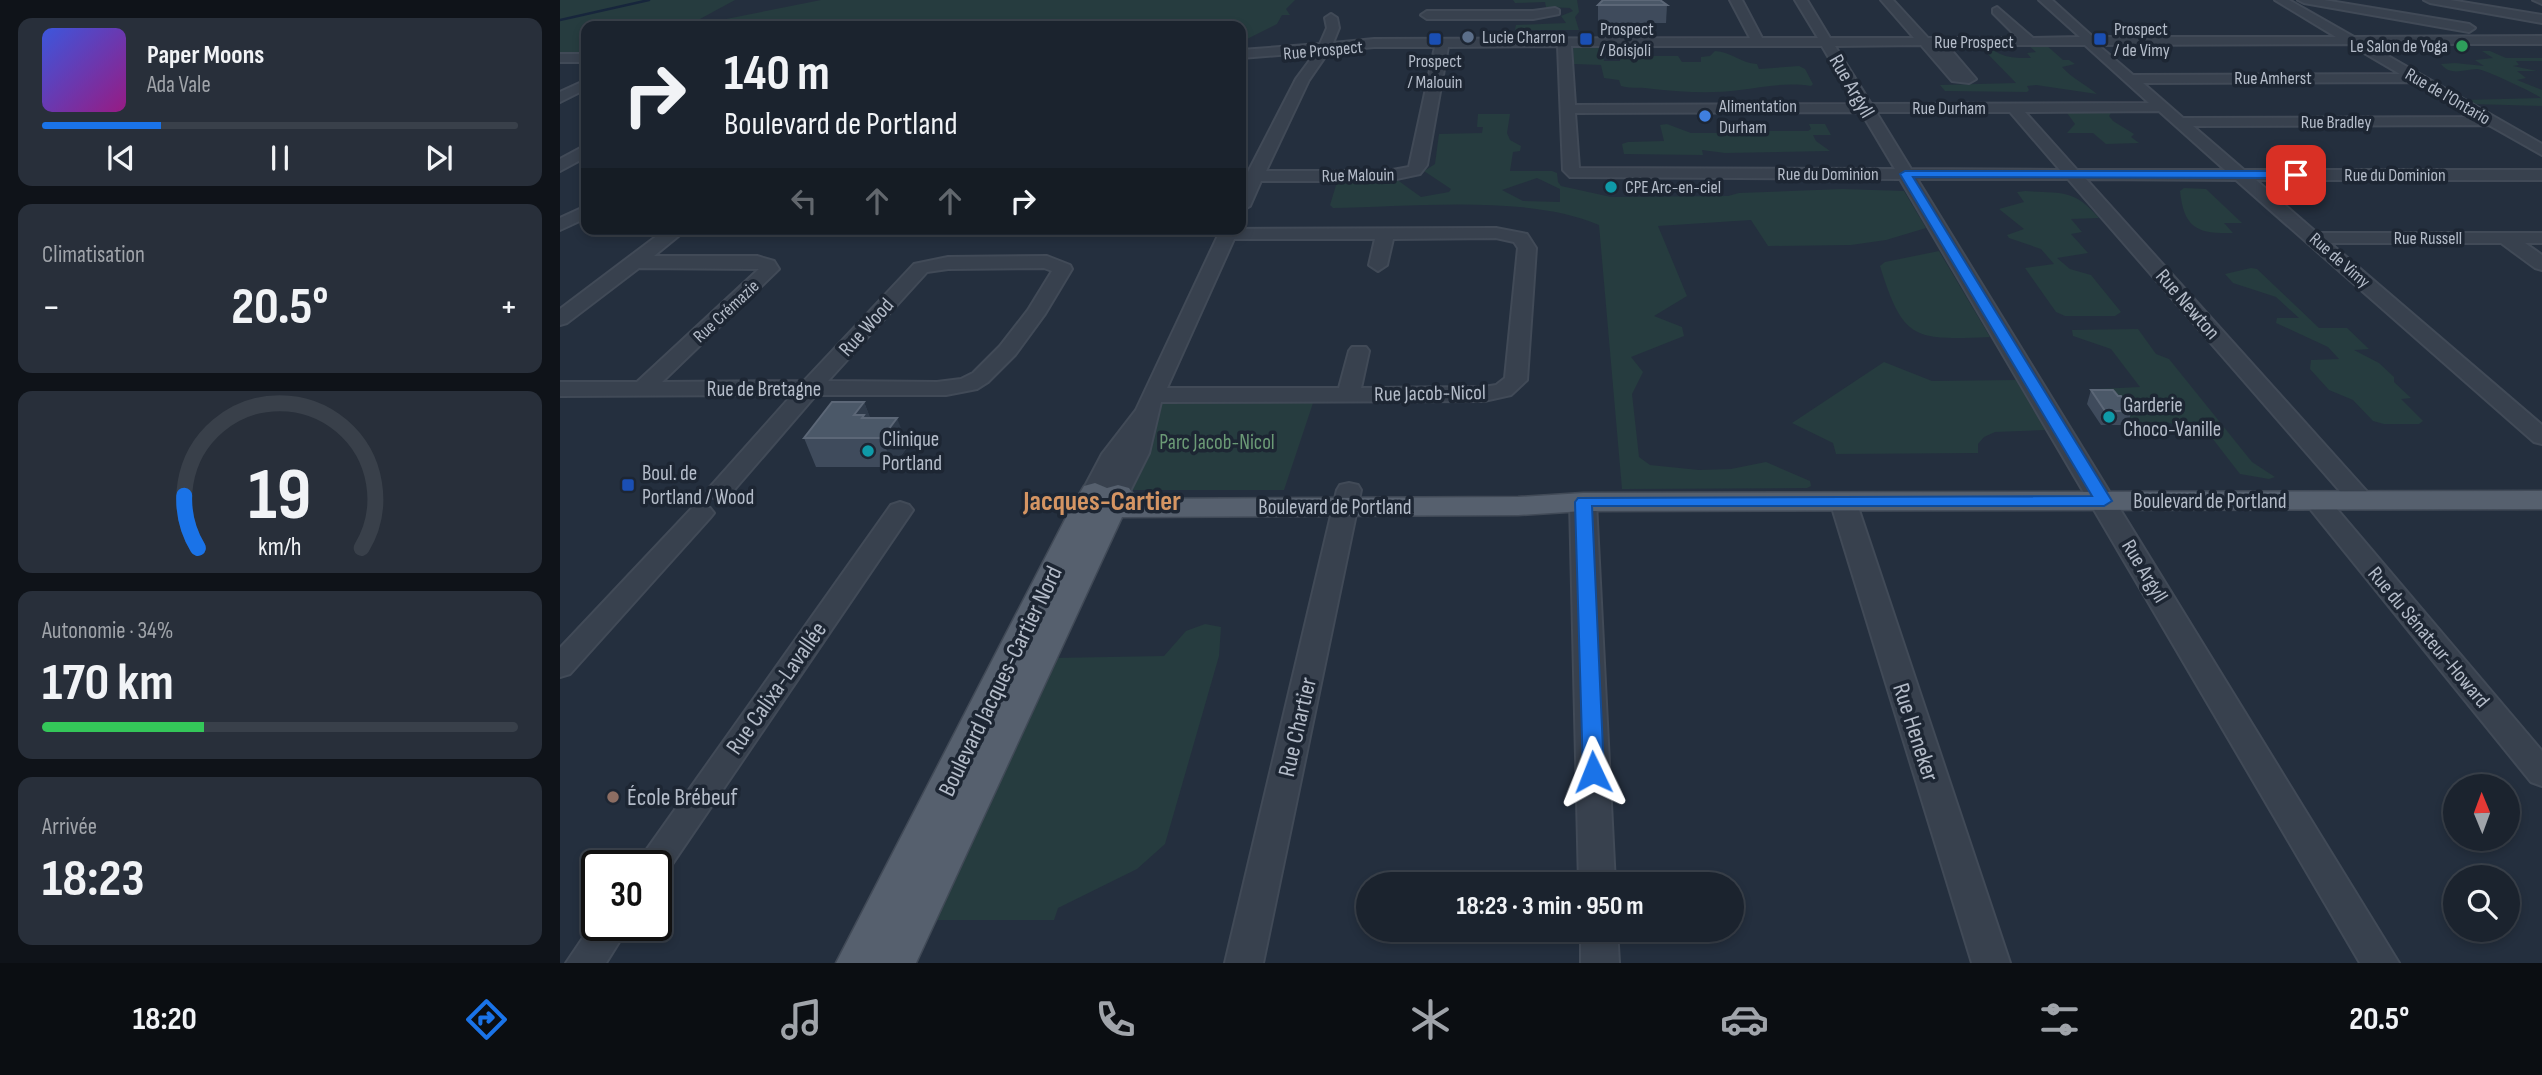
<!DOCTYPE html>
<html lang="fr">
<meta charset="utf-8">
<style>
body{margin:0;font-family:"Sofia Sans Condensed",sans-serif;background:#282f3a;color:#f1f3f6;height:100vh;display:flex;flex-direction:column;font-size:26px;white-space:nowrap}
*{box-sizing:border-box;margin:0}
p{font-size:23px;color:#a0a4aa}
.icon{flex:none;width:38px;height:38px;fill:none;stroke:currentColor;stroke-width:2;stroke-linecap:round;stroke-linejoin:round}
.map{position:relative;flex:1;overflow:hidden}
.details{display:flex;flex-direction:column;gap:18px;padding:18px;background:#0f1319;width:560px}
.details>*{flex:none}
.hud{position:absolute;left:21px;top:21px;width:665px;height:214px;border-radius:14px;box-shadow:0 4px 10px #0003,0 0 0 2px #39404a;background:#1b232e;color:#f1f3f6;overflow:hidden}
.needle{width:46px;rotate:359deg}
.buttons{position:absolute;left:1883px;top:774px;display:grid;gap:14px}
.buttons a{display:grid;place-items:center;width:77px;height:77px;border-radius:50%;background:#1b232e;box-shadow:0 4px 10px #0003,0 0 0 2px #39404a;font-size:35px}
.speed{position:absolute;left:21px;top:850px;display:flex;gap:14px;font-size:35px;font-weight:700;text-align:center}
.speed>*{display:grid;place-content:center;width:91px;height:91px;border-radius:50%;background:#1b232e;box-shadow:0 4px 10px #0003,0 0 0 2px #39404a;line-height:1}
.speed .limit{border:4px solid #111;border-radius:10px;background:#fff;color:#111}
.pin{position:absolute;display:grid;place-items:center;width:60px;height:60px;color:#fff;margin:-30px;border-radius:14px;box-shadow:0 4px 10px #0006}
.me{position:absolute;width:77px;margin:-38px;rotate:358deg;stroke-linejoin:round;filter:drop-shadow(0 0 5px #0008)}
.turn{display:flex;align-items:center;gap:24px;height:147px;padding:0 28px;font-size:32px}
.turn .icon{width:91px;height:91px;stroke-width:2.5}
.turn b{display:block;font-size:49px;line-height:60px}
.lanes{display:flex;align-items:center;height:66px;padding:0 28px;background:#0003;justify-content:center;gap:35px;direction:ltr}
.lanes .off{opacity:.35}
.big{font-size:52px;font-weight:700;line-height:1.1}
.details .tile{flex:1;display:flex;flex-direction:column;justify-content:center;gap:10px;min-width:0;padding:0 24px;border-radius:14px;background:#282f3a}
.details .dial{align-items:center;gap:0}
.dial svg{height:182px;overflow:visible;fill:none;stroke:#39404a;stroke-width:7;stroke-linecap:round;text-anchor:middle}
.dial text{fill:#f1f3f6;stroke:none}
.song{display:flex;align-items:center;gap:21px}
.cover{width:84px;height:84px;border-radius:10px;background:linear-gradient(135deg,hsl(230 70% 55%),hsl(310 70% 35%))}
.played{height:7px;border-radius:4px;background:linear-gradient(90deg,#1a73e8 25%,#39404a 25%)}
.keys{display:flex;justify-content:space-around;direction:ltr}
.heat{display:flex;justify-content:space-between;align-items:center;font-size:38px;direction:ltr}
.charge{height:10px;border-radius:5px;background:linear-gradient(90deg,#34c759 34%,#39404a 0)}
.trip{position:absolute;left:796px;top:872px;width:388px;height:70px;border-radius:35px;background:#1b232e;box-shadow:0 4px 10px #0003,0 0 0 2px #39404a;font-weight:700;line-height:70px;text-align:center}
.dock{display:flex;height:112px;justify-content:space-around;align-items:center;background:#0b0e12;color:#a0a4aa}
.dock .icon{width:49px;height:49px}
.dock .active{color:#1a73e8}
.dock b{font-size:32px;color:#f1f3f6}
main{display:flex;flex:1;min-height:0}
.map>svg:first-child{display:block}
.green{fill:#263c3f;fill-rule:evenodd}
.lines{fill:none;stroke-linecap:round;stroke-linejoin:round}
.stream{stroke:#17263c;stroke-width:2.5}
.minor-casing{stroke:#414a57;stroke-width:4}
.major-casing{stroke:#414a57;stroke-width:3}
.minor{fill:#38414e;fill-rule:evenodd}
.major{fill:#56606e;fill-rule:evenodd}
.wall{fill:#3f4b5c}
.shaded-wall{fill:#2f3b4b}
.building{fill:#4b5868;stroke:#5c6777;stroke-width:2}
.route{fill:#1a73e8;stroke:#114b97;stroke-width:2}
.service-dot{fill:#5c6f8a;stroke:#1d2633;stroke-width:2.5}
.transit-dot{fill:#1a4fb4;stroke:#1d2633;stroke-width:2.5}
.leisure-dot{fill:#2e9e5b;stroke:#1d2633;stroke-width:2.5}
.shop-dot{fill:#3f7fe0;stroke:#1d2633;stroke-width:2.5}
.culture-dot{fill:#0f9aa8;stroke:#1d2633;stroke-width:2.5}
.education-dot{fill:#8d6e63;stroke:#1d2633;stroke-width:2.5}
.labels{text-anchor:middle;stroke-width:7;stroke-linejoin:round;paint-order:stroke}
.far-poi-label{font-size:18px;fill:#b4bcc9;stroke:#1d2633;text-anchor:start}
.far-street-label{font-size:18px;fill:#b4bcc9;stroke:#1d2633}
.street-label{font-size:21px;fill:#b4bcc9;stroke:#1d2633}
.poi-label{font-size:21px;fill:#b4bcc9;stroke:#1d2633;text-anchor:start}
.park-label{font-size:21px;fill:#6b9a76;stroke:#1d2633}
.near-street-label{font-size:24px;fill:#b4bcc9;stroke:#1d2633}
.near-poi-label{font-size:24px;fill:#b4bcc9;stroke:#1d2633;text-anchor:start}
.district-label{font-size:28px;font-weight:bold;fill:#d59563;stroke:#1d2633}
</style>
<main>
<section class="details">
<div class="tile">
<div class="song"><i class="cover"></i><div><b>Paper Moons</b><p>Ada Vale</p></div></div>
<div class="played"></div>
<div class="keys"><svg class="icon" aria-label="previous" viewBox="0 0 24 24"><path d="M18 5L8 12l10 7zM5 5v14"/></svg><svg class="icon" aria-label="pause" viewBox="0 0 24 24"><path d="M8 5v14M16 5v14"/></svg><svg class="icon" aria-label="next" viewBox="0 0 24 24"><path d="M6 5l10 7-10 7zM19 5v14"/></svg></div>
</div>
<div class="tile"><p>Climatisation</p>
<div class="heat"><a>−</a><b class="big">20.5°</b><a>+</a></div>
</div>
<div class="tile dial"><svg viewBox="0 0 100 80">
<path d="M14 69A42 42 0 1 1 86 69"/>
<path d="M14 69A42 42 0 0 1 8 46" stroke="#1a73e8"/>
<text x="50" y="56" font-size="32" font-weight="700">19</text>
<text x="50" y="72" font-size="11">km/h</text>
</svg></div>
<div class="tile"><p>Autonomie · 34%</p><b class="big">170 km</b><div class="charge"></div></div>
<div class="tile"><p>Arrivée</p><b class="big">18:23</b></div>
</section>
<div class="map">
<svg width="1982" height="963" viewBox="0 0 1982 963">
<rect width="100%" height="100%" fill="#242f3e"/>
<g class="green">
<path d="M0 0H175L127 26H26V54H0Z"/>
<path d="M261 0H735L726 9 730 15H722L717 24 685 40 681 37V26H146L156 21Z"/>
<path d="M953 0H1017L1019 12 1015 17 1019 30H955L956 25 1006 23 1001 16 1013 11 1010 8 986 7 985 2 955 3Z"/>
<path d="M1042 44 1044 61H1060V58L1069 56H1118L1122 62H1141V57L1150 56 1155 51C1171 52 1181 63 1197 64L1199 69 1239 66 1245 69 1253 84 1251 86C1226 82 1204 87 1180 90 1152 94 1121 92 1093 89 1082 87 1073 89 1061 86L1059 80 1044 78 1041 65 1014 64 1013 45Z"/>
<path d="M1418 44H1426C1441 58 1451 58 1471 58L1467 53 1476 52 1467 44H1485L1503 60H1509L1515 64 1502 67C1513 79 1525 84 1537 94L1476 85 1467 86 1469 90 1467 92 1385 91 1380 85 1456 83Z"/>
<path d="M1922 51H1930L1946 58H1982V61H1956L1959 65 1953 66 1977 71H1957L1966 78 1957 80 1982 90V106L1912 104 1904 100 1981 98C1975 93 1924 69 1917 69 1904 69 1891 77 1881 64L1895 63 1924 66 1915 60 1933 58Z"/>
<path d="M1505 110H1553L1549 116 1553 121 1574 134 1571 137 1579 143 1546 144 1533 133H1507L1515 124Z"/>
<path d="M918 114H950L947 133 950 140 961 146 960 151 953 152 950 171H992L997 173 998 182 1001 186 1051 197 1168 196 1179 193 1282 189 1344 191 1366 228 1326 240 1291 245 1208 246 1191 220 1098 226 1127 296 1094 316 1122 327 1124 336 1071 357 1083 372 1072 394 1079 457 1090 465 1139 470 1171 469 1206 462 1250 481 1251 486 1247 488 1062 489 1039 225C968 194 850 207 773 208L770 205 777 182 782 180 836 179 861 197 889 192 891 189 864 171 875 164 879 134 922 133 923 127H917ZM977 178 1000 189V202L963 201 942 190Z"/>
<path d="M1107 124 1131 133H1162L1165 130 1163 126 1194 131H1248L1251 129 1249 124H1265L1271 135H1253L1256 141 1270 151 1165 153 1142 150 1143 155 1064 154 1062 144 1068 142 1104 141 1100 125Z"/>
<path d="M1624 188 1646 189 1682 223H1664L1673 233C1638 234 1624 229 1620 191Z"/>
<path d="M1465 191C1502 194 1513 188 1539 218L1511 219 1522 232 1511 234 1528 253 1497 258 1510 269 1531 275 1561 312 1555 316H1505L1496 312 1465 268 1494 264 1481 249 1449 238 1447 235 1464 229 1439 209 1464 202 1457 192Z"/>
<path d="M1379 251 1430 337C1355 340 1343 341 1320 266L1325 262Z"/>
<path d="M1691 268 1697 269 1759 328H1787L1809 349 1794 350 1819 363 1834 377V382L1851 398 1841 399 1863 421 1859 424H1824L1813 421 1793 400 1769 390 1750 369 1751 360 1779 359 1768 347 1716 323 1717 318H1739L1716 297 1673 283 1665 274Z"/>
<path d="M1578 329 1596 354 1609 359 1692 462 1715 477 1709 479 1680 474 1649 434 1606 422H1567L1539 389 1580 387 1551 349 1513 336 1512 330Z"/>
<path d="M1324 362 1372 381 1456 380 1485 430 1435 432 1424 437 1418 444V453L1276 454 1273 443 1232 423Z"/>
<path d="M756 394 724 490H559L593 395Z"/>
<path d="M645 624 661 627 659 656 605 844 577 869 498 908 494 920H373L493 658 604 656 626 631Z"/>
</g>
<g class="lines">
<path class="stream" d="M0 20 89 0"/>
<defs>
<g id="minor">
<path d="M1170 0H1182L1202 38H1258L1235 0H1247L1270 38H1354L1321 0H1333L1368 38H1458L1433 13V9L1437 7 1473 38 1520 37 1479 0H1492L1533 37H1776L1715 0H1729L1794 37 1982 36V44H1807L1982 144V155L1929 125 1633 126 1684 170H1982V180H1696L1757 233H1982V243H1965L1982 255V270L1975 268 1941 243H1770L1982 425V444L1974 442 1676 180 1526 179 1810 495 1814 500 1810 505 1801 508 1792 505 1508 179H1357L1839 963H1800L1340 179 1010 177 1003 170 998 46 888 47 867 165 860 174 827 181H701L690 206 681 211V190L686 176 736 79 756 52 681 58V50L760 44 767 28 765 18 771 14 777 18 779 28 773 43 814 39 1190 38ZM1789 44 1840 74 1573 75 1538 45ZM1361 45 1392 81 1409 83 1416 79 1387 45H1525L1589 103 1311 104 1275 46ZM1011 46H1262L1296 104 1015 105ZM814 47H875L849 167 827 171H706L749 80 769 51ZM1854 82 1913 117 1623 118 1583 83ZM1599 111 1665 170H1517L1465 112ZM1301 112 1335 169 1019 168 1015 113ZM1316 112H1450L1500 170 1351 169Z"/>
<path d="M1738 0H1764L1909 24 1915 28 1909 32 1744 3Z"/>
<path d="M1864 0H1890L1982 15V23L1870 3Z"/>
<path d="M1973 0H1982V4Z"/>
<path d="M995 8 999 10V14L973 19H867L861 15 867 11H973Z"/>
<rect x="0" y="54" width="26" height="8"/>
<path d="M26 80V89L0 102V92Z"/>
<path d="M26 145V157L0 171V159Z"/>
<path d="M26 206V218L0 230V218Z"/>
<path d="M936 228 967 234 976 248 967 380 951 395 924 401 601 402 589 453 568 495 559 497 550 495 547 491 544 495 535 497 526 495 523 490 542 454 576 410 661 229ZM936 238 954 242 958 248 945 378 936 385 924 387 801 388 809 351 806 347H792L789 351 779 388H607L674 239H815L809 265 818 271 827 265 833 239Z"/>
<path d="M106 229H127L94 256H197L214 261 219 269 102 382 244 381 354 264 388 257 487 256 510 265 512 269 485 314 455 355 428 382 417 389 386 395H256L168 497 159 499 150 497 147 492 150 487 232 395 0 396V382H77L199 269 79 268 7 323 0 325V309ZM484 268 492 271 468 310 440 346 413 373 401 379 377 382 268 381 367 272 388 269Z"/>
<path d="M789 483 798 485 801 490 703 963H665L777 490 780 485Z"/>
<path d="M1756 492 1765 495 1982 751V786L1971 782 1747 505 1743 500 1747 495Z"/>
<path d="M1283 493 1292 496 1296 501 1450 963H1412L1270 501 1274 496Z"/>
<path d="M1023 494 1032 497 1036 502 1055 884H1019L1010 502 1014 497Z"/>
<path d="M340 502 349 505 353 510 104 876 96 879V866H75L331 505Z"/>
<path d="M141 505 150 508 154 513 150 518 10 674 0 677V648L132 508Z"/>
<path d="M37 917V926H69L46 963H6Z"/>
<path d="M1021 929H1057L1059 963H1021Z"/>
</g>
<path id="major" d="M535 483 547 488 558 485 569 488 573 494 571 499 958 497 1023 493 1982 491V509L1023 511 958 515 562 517 356 963H276L511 508 524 486Z"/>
</defs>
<use href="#minor" class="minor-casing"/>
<use href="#major" class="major-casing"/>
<use href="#minor" class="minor"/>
<use href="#major" class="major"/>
</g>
<g class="wall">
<path d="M1038 5H1107L1106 23H1038Z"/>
<path d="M1531 390 1558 396 1572 411 1567 425H1541L1527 404Z"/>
<path d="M304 402 310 418 348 446 333 467H256L244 438Z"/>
</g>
<g class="shaded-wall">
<path d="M304 402 315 430 294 415Z"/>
<path d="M337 418 348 446 333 467 322 438Z"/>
</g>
<g class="building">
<path d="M1043 0H1100L1107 5H1038Z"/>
<path d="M1531 390H1553L1558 396H1561L1572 411H1545Z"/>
<path d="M272 402H304L294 415H304L302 418H337L322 438H244Z"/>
</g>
<path class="route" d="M1345 171H1736L1741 175 1736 178 1353 177 1552 501 1544 506H1032L1044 772 1040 778 1033 780 1026 778 1023 772 1015 502 1018 498 1532 496 1340 174Z"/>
<circle class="service-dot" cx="908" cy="37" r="7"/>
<g class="transit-dot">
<rect x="868" y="32" width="14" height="14" rx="3.5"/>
<rect x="1019" y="32" width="14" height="14" rx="3.5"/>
<rect x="1533" y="32" width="14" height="14" rx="3.5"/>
<rect x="61" y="478" width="14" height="14" rx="3.5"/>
</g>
<circle class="leisure-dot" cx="1902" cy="46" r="7"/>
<circle class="shop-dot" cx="1145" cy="116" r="7"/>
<g class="culture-dot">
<circle cx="1051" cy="187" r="7"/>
<circle cx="1549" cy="417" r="7"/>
<circle cx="308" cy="451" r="7"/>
</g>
<circle class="education-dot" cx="53" cy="797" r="7"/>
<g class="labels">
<g class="far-poi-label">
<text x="1040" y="35">Prospect<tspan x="1040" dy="21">/ Boisjoli</tspan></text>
<text x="1554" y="35">Prospect<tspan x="1554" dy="21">/ de Vimy</tspan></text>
<text x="922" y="43">Lucie Charron</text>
<text x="1888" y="52" text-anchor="end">Le Salon de Yoga</text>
<text x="875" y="67" text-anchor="middle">Prospect<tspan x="875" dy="21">/ Malouin</tspan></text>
<text x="1159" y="112">Alimentation<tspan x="1159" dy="21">Durham</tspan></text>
<text x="1065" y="193">CPE Arc-en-ciel</text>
</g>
<g class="far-street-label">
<text x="1414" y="48">Rue Prospect</text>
<text transform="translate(763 50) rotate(-5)" y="6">Rue Prospect</text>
<text x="1713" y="84">Rue Amherst</text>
<text transform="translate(1888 96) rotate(30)" y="6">Rue de l'Ontario</text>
<text x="1389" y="114">Rue Durham</text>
<text x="1776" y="128">Rue Bradley</text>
<text x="1268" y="180">Rue du Dominion</text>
<text transform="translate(798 175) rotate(-1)" y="6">Rue Malouin</text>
<text x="1835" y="181">Rue du Dominion</text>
<text x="1868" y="244">Rue Russell</text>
<text transform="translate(1780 260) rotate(41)" y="6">Rue de Vimy</text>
<text transform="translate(166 311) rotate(-43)" y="6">Rue Crémazie</text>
</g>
<g class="street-label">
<text transform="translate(1292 86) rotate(60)" y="7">Rue Argyll</text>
<text transform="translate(1628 304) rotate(49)" y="7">Rue Newton</text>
<text transform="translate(306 327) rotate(-48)" y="7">Rue Wood</text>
<text x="204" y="396">Rue de Bretagne</text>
<text transform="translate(870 393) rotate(-1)" y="7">Rue Jacob-Nicol</text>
<text x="1650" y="508">Boulevard de Portland</text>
<text x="775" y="514">Boulevard de Portland</text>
<text transform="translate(1585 571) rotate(59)" y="7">Rue Argyll</text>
<text transform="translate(1869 637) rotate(50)" y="7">Rue du Sénateur-Howard</text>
</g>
<g class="poi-label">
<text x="1563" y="412">Garderie<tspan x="1563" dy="24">Choco-Vanille</tspan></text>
<text x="322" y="446">Clinique<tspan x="322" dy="24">Portland</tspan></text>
<text x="82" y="480">Boul. de<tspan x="82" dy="24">Portland / Wood</tspan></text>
</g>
<g class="park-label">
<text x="657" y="449">Parc Jacob-Nicol</text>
</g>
<g class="near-street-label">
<text transform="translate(440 681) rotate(-64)" y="8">Boulevard Jacques-Cartier Nord</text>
<text transform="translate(216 688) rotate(-55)" y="8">Rue Calixa-Lavallée</text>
<text transform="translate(737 727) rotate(-77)" y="8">Rue Chartier</text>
<text transform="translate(1356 732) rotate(72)" y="8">Rue Heneker</text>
</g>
<g class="near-poi-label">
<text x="67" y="805">École Brébeuf</text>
</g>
<g class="district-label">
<text x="542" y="510">Jacques-Cartier</text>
</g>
</g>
</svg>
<div class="buttons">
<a><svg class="needle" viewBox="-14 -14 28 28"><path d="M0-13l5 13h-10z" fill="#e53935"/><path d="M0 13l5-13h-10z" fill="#a0a4aa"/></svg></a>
<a><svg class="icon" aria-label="search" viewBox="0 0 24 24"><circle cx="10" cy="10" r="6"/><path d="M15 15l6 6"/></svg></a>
</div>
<div class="speed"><div class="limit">30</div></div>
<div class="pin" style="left:1736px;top:175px;background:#d93025"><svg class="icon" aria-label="arrive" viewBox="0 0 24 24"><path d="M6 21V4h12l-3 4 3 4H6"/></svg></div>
<svg class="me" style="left:1033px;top:772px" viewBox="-20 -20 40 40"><path d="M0-17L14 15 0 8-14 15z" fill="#1a73e8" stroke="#fff" stroke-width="4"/></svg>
<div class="trip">18:23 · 3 min · 950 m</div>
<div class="hud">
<div class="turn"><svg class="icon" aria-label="right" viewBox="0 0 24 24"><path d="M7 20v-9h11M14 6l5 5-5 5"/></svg><div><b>140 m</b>Boulevard de Portland</div></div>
<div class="lanes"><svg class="icon off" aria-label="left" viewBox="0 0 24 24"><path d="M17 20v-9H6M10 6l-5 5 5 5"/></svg><svg class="icon off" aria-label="ahead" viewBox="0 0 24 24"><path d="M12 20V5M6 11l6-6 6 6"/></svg><svg class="icon off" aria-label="ahead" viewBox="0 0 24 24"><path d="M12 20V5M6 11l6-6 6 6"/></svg><svg class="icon" aria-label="right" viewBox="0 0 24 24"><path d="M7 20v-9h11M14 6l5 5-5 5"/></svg></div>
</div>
</div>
</main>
<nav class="dock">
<b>18:20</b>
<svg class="icon active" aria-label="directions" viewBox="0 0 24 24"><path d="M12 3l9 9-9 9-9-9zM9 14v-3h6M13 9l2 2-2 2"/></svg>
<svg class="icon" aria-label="music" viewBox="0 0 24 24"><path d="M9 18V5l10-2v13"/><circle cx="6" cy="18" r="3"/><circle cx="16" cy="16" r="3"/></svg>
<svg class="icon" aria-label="phone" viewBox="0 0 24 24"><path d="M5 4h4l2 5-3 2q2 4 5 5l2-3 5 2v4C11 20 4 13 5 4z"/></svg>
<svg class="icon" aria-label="climate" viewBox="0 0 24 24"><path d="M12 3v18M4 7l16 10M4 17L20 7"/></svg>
<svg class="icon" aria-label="car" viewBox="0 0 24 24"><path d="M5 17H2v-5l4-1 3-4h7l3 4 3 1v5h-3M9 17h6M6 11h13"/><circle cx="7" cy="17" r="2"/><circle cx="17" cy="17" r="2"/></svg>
<svg class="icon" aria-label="filters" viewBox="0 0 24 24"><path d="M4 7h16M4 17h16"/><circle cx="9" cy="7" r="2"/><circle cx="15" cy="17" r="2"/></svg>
<b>20.5°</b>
</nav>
